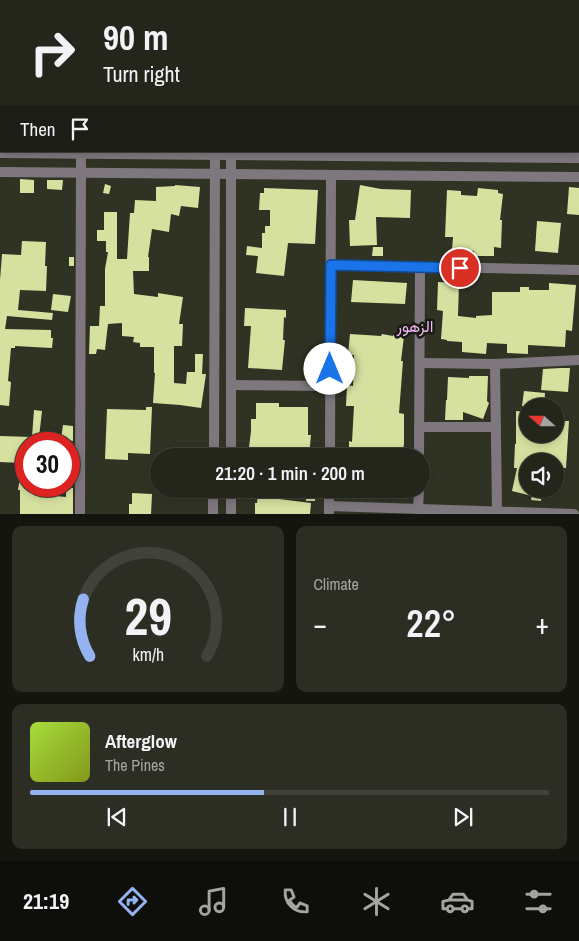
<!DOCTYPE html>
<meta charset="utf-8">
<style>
body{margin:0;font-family:"Archivo Narrow",Vazirmatn,sans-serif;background:#2c2e24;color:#f1f3f6;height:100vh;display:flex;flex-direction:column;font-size:19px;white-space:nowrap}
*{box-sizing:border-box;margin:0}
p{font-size:16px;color:#a3a5a3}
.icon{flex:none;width:28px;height:28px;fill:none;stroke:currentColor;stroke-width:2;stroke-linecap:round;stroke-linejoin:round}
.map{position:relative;height:514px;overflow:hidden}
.details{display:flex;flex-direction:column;gap:12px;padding:12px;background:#14150f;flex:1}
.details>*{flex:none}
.banner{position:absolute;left:0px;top:0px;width:580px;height:152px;box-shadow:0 2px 8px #0003,0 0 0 1px #41433a;background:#24261b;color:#f1f3f6;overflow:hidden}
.needle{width:32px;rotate:291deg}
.tools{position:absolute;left:519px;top:398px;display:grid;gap:10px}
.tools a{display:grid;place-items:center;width:45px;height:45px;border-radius:50%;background:#24261b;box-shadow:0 2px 8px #0003,0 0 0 1px #41433a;font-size:25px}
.speed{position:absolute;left:15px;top:432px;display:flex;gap:10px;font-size:25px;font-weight:700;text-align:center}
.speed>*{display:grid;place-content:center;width:65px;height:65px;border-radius:50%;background:#24261b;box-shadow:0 2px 8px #0003,0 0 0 1px #41433a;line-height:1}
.speed .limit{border:8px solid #d22;background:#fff;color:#111}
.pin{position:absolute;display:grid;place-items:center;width:42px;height:42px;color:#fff;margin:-21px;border:2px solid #fff;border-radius:50%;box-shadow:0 1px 5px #0007}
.me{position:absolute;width:55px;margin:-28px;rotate:0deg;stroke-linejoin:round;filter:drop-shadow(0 0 4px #0008)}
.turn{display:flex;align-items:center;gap:18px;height:105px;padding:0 20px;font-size:22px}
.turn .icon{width:65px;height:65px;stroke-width:2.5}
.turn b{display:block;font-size:35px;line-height:42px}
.then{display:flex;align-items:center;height:48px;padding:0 20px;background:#0003;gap:10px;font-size:19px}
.big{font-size:38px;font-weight:600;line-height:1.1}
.details .card{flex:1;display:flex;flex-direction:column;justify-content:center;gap:8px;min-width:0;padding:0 18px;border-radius:10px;background:#2c2e24}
.details .dial{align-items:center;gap:0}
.dial svg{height:130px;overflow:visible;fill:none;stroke:#41433a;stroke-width:7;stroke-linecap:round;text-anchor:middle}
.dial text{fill:#f1f3f6;stroke:none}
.song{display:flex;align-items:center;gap:15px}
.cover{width:60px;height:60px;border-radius:8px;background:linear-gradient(135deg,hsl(80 70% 55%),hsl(70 70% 35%))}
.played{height:5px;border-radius:2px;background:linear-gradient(90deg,#95b2f1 45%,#41433a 45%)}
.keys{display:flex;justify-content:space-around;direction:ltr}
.heat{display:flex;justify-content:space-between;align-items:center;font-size:28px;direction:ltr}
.details .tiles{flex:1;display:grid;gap:12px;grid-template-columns:1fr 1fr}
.card:last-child{grid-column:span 2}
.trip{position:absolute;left:150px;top:448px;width:280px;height:50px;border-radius:25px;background:#24261b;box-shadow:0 2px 8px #0003,0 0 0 1px #41433a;font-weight:600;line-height:50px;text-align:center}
.dock{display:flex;height:80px;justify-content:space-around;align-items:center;background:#0e0f0b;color:#a3a5a3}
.dock .icon{width:35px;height:35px}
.dock .selected{color:#95b2f1}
.dock b{font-size:22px;color:#f1f3f6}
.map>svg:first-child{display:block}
.building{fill:#d6e1a0}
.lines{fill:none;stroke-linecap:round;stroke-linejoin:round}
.minor{stroke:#7e787e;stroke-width:10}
.route-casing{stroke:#114b97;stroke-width:12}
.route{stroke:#1a73e8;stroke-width:9}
.labels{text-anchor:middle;stroke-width:5;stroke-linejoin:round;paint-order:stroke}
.neighbourhood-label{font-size:16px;fill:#eeb7f2;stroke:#191a13}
</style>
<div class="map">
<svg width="579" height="514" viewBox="0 0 579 514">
<rect width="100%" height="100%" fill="#303324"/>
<g class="building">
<path d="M20 179 34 180V193H20Z"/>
<path d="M47 180H63L62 190 47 189Z"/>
<path d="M105 184 111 186 109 194 103 193Z"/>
<path d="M175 185 200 187 198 208 181 206 179 216 171 214 169 232 152 229 148 257H149V271H133L134 294 158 297V293L183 297 179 324H183L182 346H174V383L186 384 187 372H195V354H203L202 374H206L201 408 180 405 153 403 155 373H154V347H140V343L133 342 134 337 122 336V323L108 324 105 350 97 349 96 354H89L90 326H99L100 306H105V269L108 252H106V241H97V230H104V212H117V259H127L130 213H134L135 200 156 201V187L175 186Z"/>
<path d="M360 185 381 189 411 190 410 218 376 217 377 245 350 246 349 220H355Z"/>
<path d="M569 187 579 188V215L567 214Z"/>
<path d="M264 188 318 190 315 244 288 243 284 276 256 273 258 256 246 255 247 246 262 248V233H265V226H270V210H259L260 193H264Z"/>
<path d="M478 188 498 190V193L503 194 500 220H502L501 248 494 247V256H474V251L452 250 453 237H445L447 190 461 191V195L477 196Z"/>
<path d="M537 221 561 223 558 253 535 251Z"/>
<path d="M22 241 46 242 45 266H47L46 291 20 290 18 310 53 313 52 320 7 316 5 329 51 330V338H53L52 348 15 346V348H11L8 381 11 382 9 406 0 405V280L2 254 21 255Z"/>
<path d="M373 247H383V256H372Z"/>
<rect x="69" y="257" width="5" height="9"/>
<path d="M353 280 407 283 405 304 351 302Z"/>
<path d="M438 282 459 283 458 316 476 318V316L492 315V292H520V287H529V290H549V283L576 285 572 331 566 330 565 347 528 345V354L507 353V344L487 343 486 354 462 352V342L447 341V340L441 339 443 311 437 310Z"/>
<path d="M53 294 71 296 68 312 51 310Z"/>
<path d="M245 308 286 310V318L284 317 283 340H285L282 370 248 368 251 326H244Z"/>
<path d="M350 334 381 336 382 334 393 336V335L404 336 401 361H403L399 413 404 414V444L402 456H345V448H349V441L352 442 354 406H346L347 385 353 386 354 355H348Z"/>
<path d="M561 368H570L568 392 541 390 543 369Z"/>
<path d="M469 376H488L487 401 489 403 483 419 463 412V420H445L446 400H447L448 377 469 378Z"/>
<path d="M524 391 545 393 544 406H522Z"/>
<path d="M256 403H279V407H308V435H311L309 456H248L251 431V419H256Z"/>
<path d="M146 407H152L150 454 128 453V460L105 459 107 409 146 410Z"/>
<path d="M34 410 42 411 39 437H47L46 444H26V486H36L35 494 66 497V488H73V514H20V490H18L22 463 0 462V436L32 437Z"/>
<path d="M516 411 528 412V434H555V421H569L566 468H555V461H528V489H536L535 492H541V501L531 500 532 496 512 491 517 468H514L515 444H516Z"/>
<path d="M63 425 73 426V441L61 439Z"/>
<rect x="306" y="491" width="9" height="10"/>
<path d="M132 493 152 494 151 514H129V504H132Z"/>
<path d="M258 493 279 494V499L311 503 310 514H255V503H257Z"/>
</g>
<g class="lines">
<g class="minor">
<path d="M83 1V0"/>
<path d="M216 1V0"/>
<path d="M233 1V0"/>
<path d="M0 153 579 158"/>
<path d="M0 172 579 177"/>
<path d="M331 265 579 270"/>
<path d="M420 363 495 364 579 360"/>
<path d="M495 364 497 511"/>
<path d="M231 385 330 386"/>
<path d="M419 427H496"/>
<path d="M214 456 215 151"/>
<path d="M231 456V151"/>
<path d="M330 456 331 175"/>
<path d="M419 456 420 267"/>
<path d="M329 506 574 514"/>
<path d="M418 509 419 489"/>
<path d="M80 514 81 151"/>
<path d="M213 514V489"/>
<path d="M231 514V489"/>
<path d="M329 514V489"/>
</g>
</g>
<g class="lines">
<defs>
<path id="route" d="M330 369 331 265 460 268"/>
</defs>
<use href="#route" class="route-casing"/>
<use href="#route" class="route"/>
</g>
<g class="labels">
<g class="neighbourhood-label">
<text x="415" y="332">الزهور</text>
</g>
</g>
</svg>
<div class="tools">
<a><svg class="needle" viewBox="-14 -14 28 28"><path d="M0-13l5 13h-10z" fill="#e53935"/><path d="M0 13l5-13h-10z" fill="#a3a5a3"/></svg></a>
<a><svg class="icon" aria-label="sound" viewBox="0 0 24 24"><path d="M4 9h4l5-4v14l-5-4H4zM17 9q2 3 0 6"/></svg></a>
</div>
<div class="speed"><div class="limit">30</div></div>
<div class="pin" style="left:460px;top:268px;background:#d93025"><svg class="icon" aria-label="arrive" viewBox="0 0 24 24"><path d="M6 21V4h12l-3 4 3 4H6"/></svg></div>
<svg class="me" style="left:330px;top:369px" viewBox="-20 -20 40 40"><circle r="19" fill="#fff"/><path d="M0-13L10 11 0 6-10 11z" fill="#1a73e8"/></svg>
<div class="trip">21:20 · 1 min · 200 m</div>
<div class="banner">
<div class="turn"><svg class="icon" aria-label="right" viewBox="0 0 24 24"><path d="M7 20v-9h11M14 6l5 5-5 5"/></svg><div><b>90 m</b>Turn right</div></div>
<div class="then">Then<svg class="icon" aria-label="arrive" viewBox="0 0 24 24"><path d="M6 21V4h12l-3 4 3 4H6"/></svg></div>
</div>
</div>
<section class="details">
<div class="tiles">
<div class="card dial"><svg viewBox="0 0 100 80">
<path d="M14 69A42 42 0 1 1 86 69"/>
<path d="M14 69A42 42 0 0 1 10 34" stroke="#95b2f1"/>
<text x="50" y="56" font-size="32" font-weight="700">29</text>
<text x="50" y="72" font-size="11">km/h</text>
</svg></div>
<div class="card"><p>Climate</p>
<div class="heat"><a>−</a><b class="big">22°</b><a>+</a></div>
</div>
<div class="card">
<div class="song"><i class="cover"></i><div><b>Afterglow</b><p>The Pines</p></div></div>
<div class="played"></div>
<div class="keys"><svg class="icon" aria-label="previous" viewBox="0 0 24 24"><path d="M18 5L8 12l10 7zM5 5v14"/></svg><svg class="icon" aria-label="pause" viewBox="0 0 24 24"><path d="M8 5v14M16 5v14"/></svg><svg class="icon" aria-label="next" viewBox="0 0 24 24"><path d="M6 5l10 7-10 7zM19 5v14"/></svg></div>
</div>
</div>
</section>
<nav class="dock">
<b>21:19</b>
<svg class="icon selected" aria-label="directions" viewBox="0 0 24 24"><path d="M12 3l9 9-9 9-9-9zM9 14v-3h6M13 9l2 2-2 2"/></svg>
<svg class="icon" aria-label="music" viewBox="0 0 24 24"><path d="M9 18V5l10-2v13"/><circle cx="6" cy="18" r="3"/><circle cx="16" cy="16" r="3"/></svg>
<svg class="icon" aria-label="phone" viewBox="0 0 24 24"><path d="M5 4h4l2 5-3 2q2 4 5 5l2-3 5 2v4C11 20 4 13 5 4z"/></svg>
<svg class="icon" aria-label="climate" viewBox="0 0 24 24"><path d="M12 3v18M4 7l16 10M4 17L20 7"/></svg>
<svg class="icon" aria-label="car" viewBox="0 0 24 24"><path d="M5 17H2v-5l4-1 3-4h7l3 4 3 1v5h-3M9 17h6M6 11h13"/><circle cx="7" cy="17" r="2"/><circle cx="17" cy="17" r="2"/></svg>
<svg class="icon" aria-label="filters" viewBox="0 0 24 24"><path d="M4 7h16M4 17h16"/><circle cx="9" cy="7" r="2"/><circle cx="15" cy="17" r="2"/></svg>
</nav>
